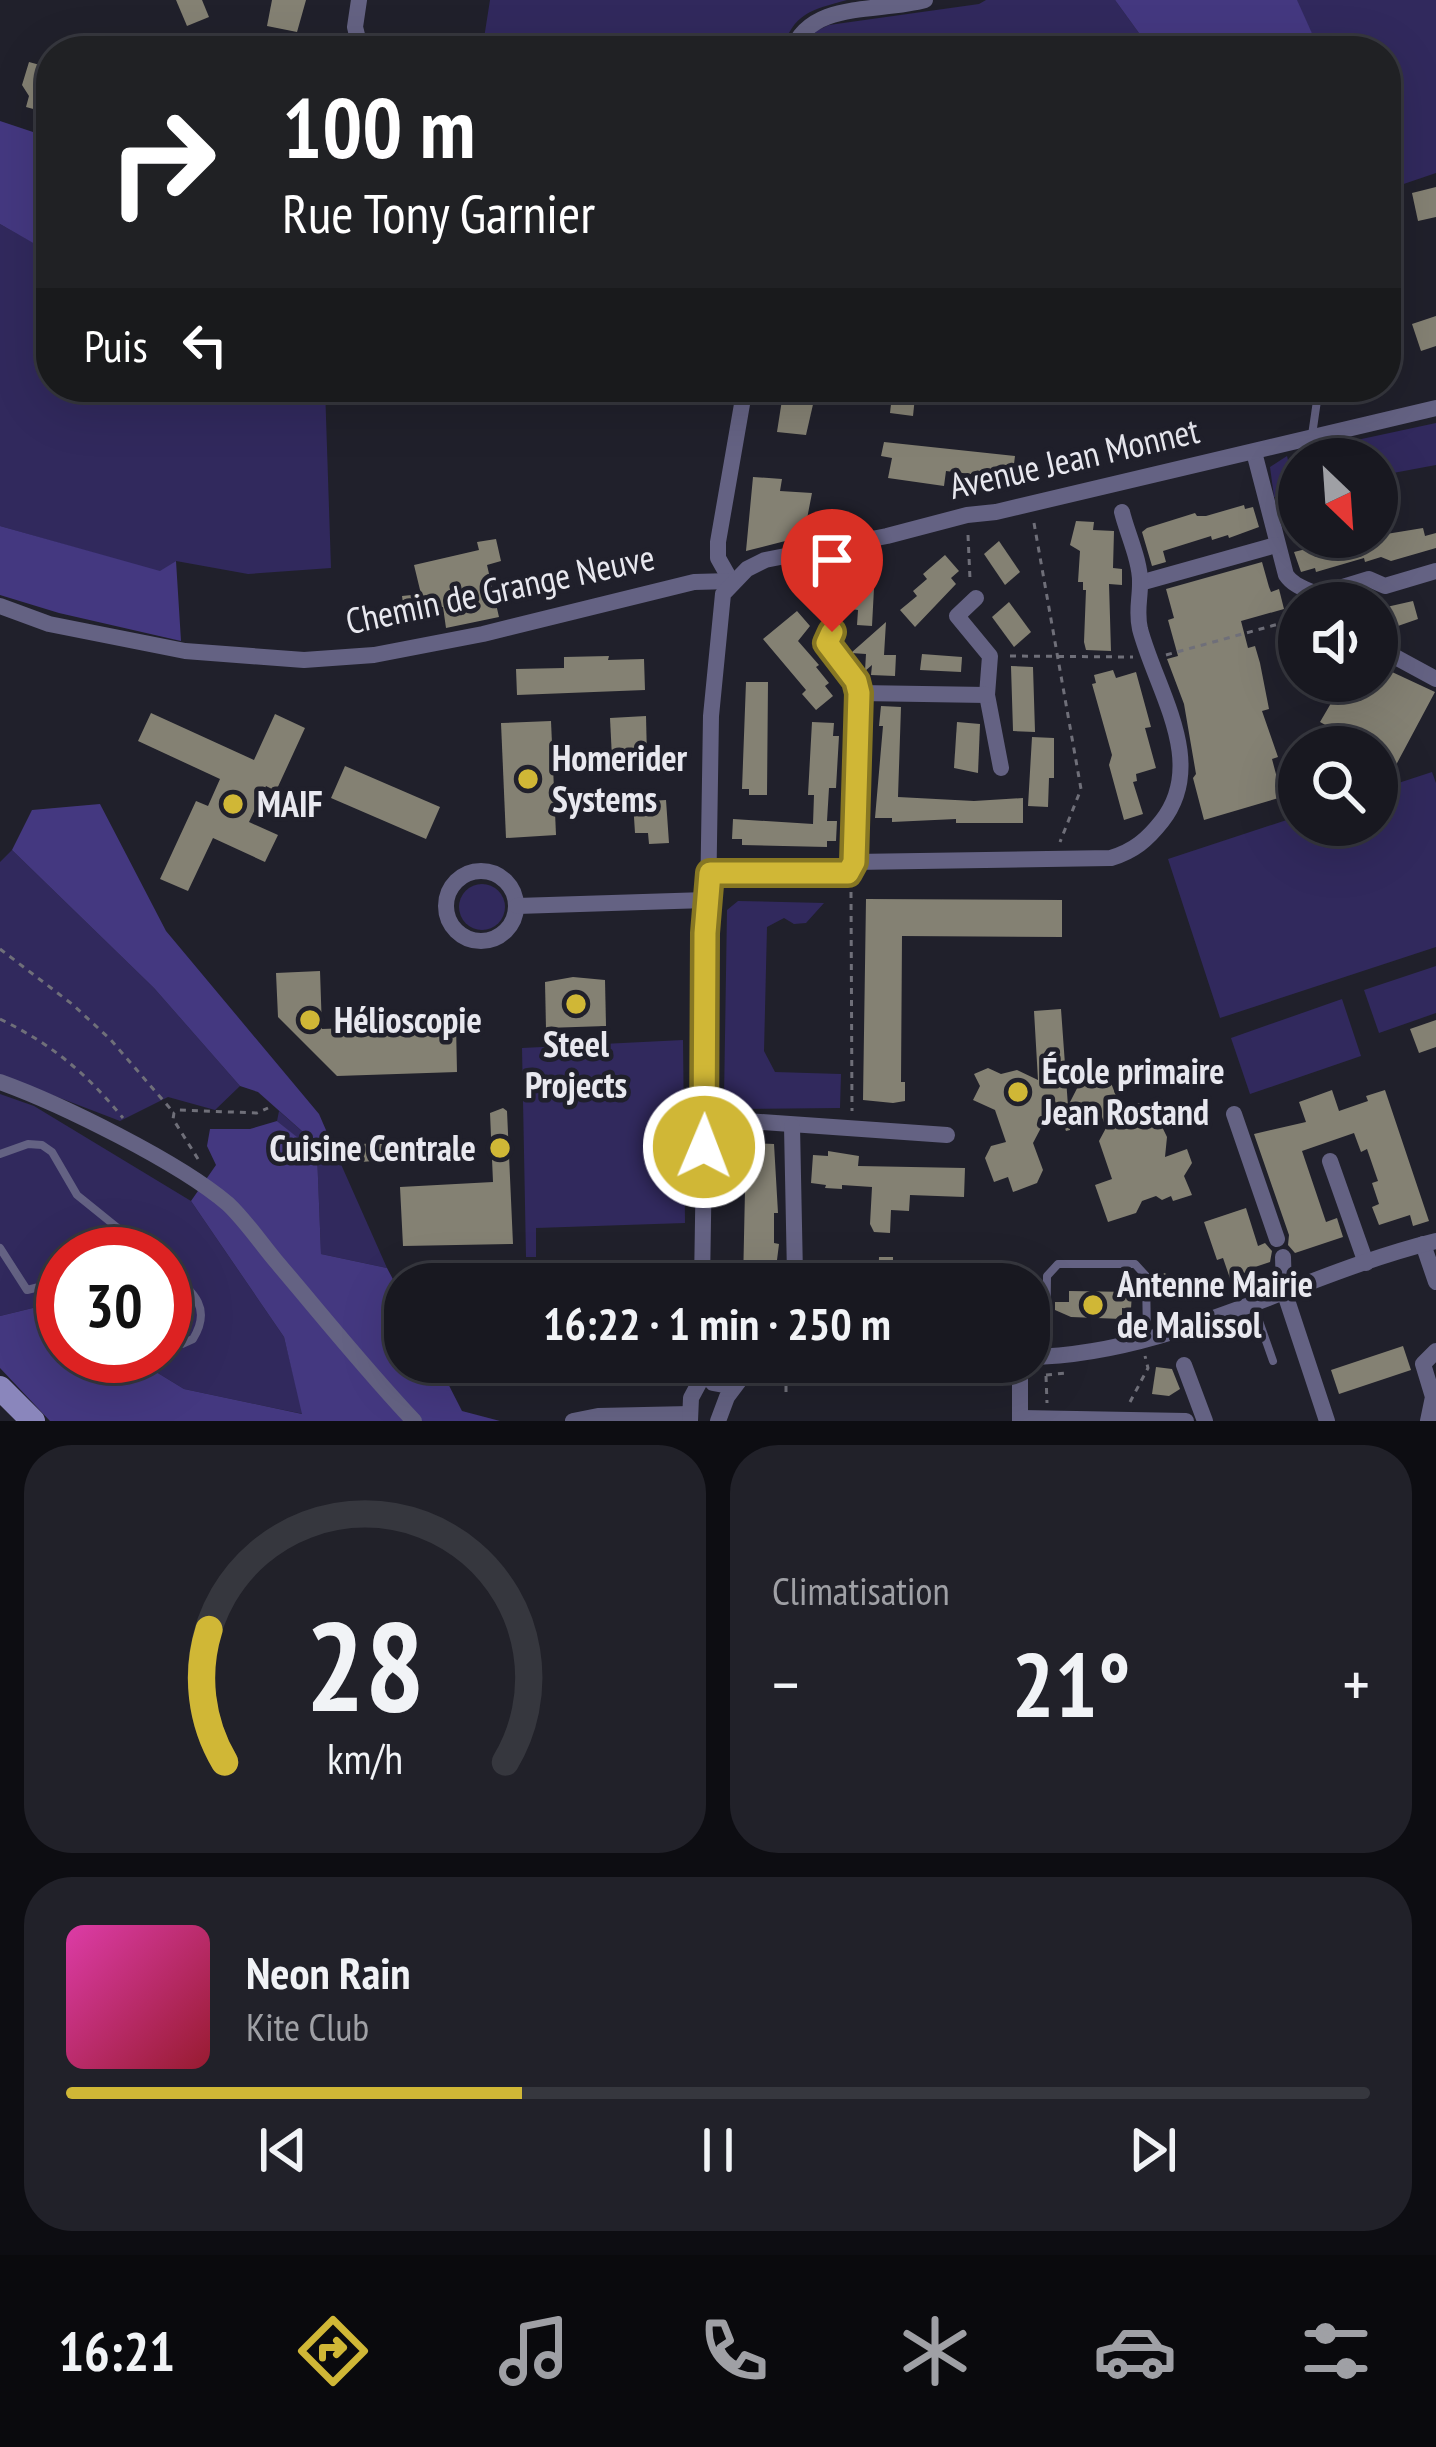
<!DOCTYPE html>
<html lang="fr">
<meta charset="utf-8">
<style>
body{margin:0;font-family:"PT Sans Narrow",sans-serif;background:#212129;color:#f1f3f6;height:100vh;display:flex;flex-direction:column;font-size:45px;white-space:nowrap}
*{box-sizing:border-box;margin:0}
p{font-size:39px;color:#9fa0a5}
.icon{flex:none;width:66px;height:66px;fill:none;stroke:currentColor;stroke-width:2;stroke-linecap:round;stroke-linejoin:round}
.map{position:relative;height:1421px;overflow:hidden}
.side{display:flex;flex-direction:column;gap:24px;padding:24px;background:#0d0d12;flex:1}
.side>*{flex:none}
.guide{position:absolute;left:36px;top:36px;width:1365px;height:366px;border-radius:48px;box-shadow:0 12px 48px #0002,0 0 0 3px #36373e;background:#202124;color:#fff;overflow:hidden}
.needle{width:78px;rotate:155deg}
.buttons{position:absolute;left:1278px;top:438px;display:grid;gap:24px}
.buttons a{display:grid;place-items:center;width:120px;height:120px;border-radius:50%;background:#181820;box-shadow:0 12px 48px #0002,0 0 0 3px #36373e;font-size:60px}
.speed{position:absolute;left:36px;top:1227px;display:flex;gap:24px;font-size:60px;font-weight:700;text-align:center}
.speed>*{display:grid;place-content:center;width:156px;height:156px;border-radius:50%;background:#181820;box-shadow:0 12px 48px #0002,0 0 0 3px #36373e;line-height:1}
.speed .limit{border:18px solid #d22;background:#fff;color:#111}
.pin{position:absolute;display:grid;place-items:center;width:102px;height:102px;color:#fff;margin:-123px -51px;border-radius:50% 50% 50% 0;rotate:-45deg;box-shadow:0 0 12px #0007}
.pin .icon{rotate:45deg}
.me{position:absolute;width:132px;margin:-66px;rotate:1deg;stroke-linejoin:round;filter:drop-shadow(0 0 9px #0008)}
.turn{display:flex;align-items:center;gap:42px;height:252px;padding:0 48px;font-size:54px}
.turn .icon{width:156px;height:156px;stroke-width:2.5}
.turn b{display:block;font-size:84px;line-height:102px}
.then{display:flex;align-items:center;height:114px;padding:0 48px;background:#0003;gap:24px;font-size:45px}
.big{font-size:90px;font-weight:700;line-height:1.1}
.side .card{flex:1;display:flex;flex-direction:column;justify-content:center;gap:18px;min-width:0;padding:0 42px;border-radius:48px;background:#212129}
.side .dial{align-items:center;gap:0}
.dial svg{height:312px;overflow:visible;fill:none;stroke:#36373e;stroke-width:7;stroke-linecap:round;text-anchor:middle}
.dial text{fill:#f1f3f6;stroke:none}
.song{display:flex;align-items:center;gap:36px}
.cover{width:144px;height:144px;border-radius:18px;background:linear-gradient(135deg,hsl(320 70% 55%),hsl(350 70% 35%))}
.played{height:12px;border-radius:6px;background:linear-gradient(90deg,#d0b736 35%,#36373e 35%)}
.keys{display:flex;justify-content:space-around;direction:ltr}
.heat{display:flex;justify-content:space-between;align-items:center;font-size:66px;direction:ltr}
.side .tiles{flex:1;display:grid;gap:24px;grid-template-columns:1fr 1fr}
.card:last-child{grid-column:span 2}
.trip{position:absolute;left:384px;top:1263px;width:666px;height:120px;border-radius:48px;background:#181820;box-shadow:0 12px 48px #0002,0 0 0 3px #36373e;font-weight:700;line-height:120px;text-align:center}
.menu{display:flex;height:192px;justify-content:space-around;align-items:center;background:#0a0a0d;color:#9fa0a5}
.menu .icon{width:84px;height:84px}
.menu .selected{color:#d0b736}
.menu b{font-size:54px;color:#f1f3f6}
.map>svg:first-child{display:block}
.green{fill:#31295d}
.forest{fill:#443880}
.building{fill:#848173}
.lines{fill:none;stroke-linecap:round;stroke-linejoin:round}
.path{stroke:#6f6f79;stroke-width:3;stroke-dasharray:6 6;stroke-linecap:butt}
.lane{stroke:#646283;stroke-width:8}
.street{stroke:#646283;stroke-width:16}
.secondary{stroke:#8a86bc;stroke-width:24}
.route-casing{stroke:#877723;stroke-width:30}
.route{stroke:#d0b736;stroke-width:21}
.poi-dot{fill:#d0b736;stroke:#20202b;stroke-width:4.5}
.labels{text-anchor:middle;stroke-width:9;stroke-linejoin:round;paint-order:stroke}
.street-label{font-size:36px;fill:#e8e8ef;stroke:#20202b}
.poi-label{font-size:36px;font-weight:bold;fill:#e8e8ef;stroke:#20202b;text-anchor:start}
</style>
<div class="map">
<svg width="1436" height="1421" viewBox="0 0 1436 1421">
<rect width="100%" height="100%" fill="#20202b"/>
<g class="green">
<path d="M490 0H847C811 10 793 13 782 51H482Z"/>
<path d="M986 0H1115L1152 51H804L816 31 829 25 979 4Z"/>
<path d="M1296 0H1436V173L1386 190V51H1320Z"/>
<path d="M0 224 46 250 51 241V387H325L331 568 248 574 176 561 160 572 0 526Z"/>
<path d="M1436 423V465L1377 476V459H1328L1331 458 1329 446Z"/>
<path d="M1287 456 1290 468 1299 466V492L1274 497 1270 467Z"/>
<path d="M1432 772 1436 783V947L1220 1018 1168 859 1299 816V825H1377V790Z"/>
<path d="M12 850 154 988 240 1086 215 1110 168 1097 120 1121 0 1075V862Z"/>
<circle cx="482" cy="907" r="23"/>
<path d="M738 901 824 903 806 923 794 924 784 918 767 927 764 1051 775 1072 841 1074 840 1108 731 1109 724 1099 727 910Z"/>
<path d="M1436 966V1013L1379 1033 1364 990Z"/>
<path d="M1342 999 1361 1056 1250 1094 1231 1038Z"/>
<path d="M683 1040 685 1223 536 1228V1257H526L522 1048Z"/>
<path d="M0 1094 34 1106 191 1201 284 1337 303 1414 184 1389 130 1356H165V1254H63V1316L45 1305 0 1316Z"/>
<path d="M279 1111 321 1148 332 1144 387 1268 321 1254 317 1154 277 1121Z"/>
</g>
<g class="forest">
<path d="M1115 0H1297L1320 51H1152Z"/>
<path d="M0 121 51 138V241L47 251 0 224Z"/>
<path d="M0 526 160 571 176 561 181 641 59 613 0 595Z"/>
<path d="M100 804 166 931 319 1114 332 1144 321 1148 258 1092 240 1086 154 988 12 850 32 810Z"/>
<path d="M277 1121 317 1153 321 1254 387 1268 405 1302V1362H437L462 1411 500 1421H50L0 1368V1316L45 1305 63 1316V1356H130L184 1389 302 1414 284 1337 191 1201 216 1165 207 1146 210 1129H250Z"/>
</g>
<g class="building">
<path d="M176 0H202L209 17 187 26Z"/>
<path d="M272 0H306L297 32 267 26Z"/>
<path d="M29 62 51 68 48 113 26 107 29 96 22 85Z"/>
<path d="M1436 187V217L1418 221 1412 193Z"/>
<path d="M1436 316V346L1421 351 1412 324Z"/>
<path d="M784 387H817L806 435 777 432Z"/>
<path d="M893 387H916L913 416 890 413Z"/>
<path d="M884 442 1015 456 1012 479 946 471 944 486 888 478 892 458 881 456Z"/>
<path d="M753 477 782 479 780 491 812 493 805 529 797 532V538L746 551Z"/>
<path d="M1244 505 1245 509 1253 507 1259 527 1229 538 1228 535 1212 540 1211 536 1163 551 1166 562 1152 566 1142 532 1147 528 1195 513 1197 516H1206Z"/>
<path d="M1076 521 1094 522 1093 530 1114 531 1113 568 1122 569V585L1109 584 1111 651 1086 650 1084 642 1086 590H1083V582H1078L1080 551 1070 545Z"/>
<path d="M1423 528 1425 536 1436 533V548L1391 561 1381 557 1365 562 1364 558 1316 572 1315 568 1301 572 1294 552 1334 542 1341 543 1342 548 1369 540 1368 537Z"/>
<path d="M496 539 501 561 487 565 499 617 446 628 443 607 404 611 402 596 421 594 414 565 479 550 477 542Z"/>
<path d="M999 541 1020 572 1005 585 984 554Z"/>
<path d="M945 555 959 571 951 578 956 584 915 627 900 610 917 596 913 591 927 579 923 574Z"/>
<path d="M1262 562 1269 587 1271 592 1279 589 1284 609 1241 621 1248 648 1255 646 1260 663 1269 709 1262 711 1278 757 1272 759 1282 797 1204 820 1193 778 1196 774 1184 704 1167 659 1178 656 1168 620 1174 618 1166 589Z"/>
<path d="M824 584 874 588 872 626 857 625 858 610 823 605Z"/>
<path d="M1413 601 1418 619 1395 627 1393 621 1387 624 1382 608Z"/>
<path d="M1009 602 1031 632 1014 647 992 617Z"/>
<path d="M797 611 810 626 798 641 819 665 816 667 829 683 825 686 833 696 816 710 802 694 806 690 763 639Z"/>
<path d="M886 622 884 655H896L895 676 871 675 872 665 865 671 866 654 851 653Z"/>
<path d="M922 654 962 657 961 672 920 670Z"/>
<path d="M609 656 608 660 644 659 645 690 517 695 516 669 564 668V657Z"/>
<path d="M1377 665 1435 692 1396 765 1378 756 1383 747H1348L1333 739 1326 733 1329 727 1320 722 1344 681H1359L1377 691Z"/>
<path d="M1011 666 1033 667 1035 732 1013 731Z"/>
<path d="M1113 670 1116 678 1136 672 1151 727 1145 728 1156 768 1136 774 1137 781 1133 782 1143 814 1124 820 1109 765 1112 755 1092 684 1096 683 1094 675Z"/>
<path d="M746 682H768L767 795H749V789H742Z"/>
<path d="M881 706 901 707 898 797 974 801 1023 798V823H956V819L892 822V818H875L883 726H879Z"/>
<path d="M151 713 254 760 275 714 305 728 276 791 266 786 249 822 278 835 265 862 213 838 188 891 160 879 196 801 208 806 220 779 138 741Z"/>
<path d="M646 716 647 758H612L610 718Z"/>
<path d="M551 721 556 835 506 838 501 723Z"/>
<path d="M812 722 834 723 833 736H839L836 788H829L827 821H837L836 841H827V847L742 845V839H732L733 819 813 824 814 795H808Z"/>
<path d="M957 722 980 724 978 773 954 768Z"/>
<path d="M1032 737 1054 738V778H1049L1048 807 1028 806Z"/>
<path d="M345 766 440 807 426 839 331 798Z"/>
<path d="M666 800 669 843 649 844 648 833H635L633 802Z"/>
<path d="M866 899 1062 900V937L902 936 901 1082H905V1101L893 1103 863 1100Z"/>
<path d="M320 971 322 1029 456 1024 457 1072 337 1076 278 1017 276 973Z"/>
<path d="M573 977 605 980 606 1026 546 1028 545 982Z"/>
<path d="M1061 1009 1068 1106 1089 1065 1098 1088 1111 1083 1120 1106 1150 1102 1167 1137 1165 1157 1187 1149 1192 1163 1184 1176 1192 1195 1173 1201 1171 1196 1162 1200 1156 1196 1142 1201 1136 1213 1108 1222 1095 1185 1112 1179 1099 1141 1106 1128 1097 1103 1069 1116 1070 1130 1066 1131 1055 1101 1033 1143 1043 1170 1037 1183 1013 1192 1008 1177 994 1182 985 1158 991 1146 1006 1142 995 1110 973 1100 980 1086 974 1074 988 1068 1001 1074 1017 1070 1038 1080 1034 1011Z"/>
<path d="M1436 1020V1047L1419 1053 1410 1029Z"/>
<path d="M1332 1090 1339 1111 1368 1101 1366 1096 1385 1090 1429 1221 1413 1226 1410 1215 1379 1225 1372 1207 1379 1204 1372 1183 1378 1181 1367 1149 1361 1152 1354 1133 1302 1151 1326 1222 1337 1218 1343 1237 1295 1253 1288 1245 1289 1235 1254 1134 1306 1122 1299 1102Z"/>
<path d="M503 1108 507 1111 513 1244 403 1246 400 1187 493 1182 490 1113Z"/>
<path d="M385 1143 386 1160 361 1162 360 1144Z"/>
<path d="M746 1143 774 1144 778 1213H774V1243L779 1244 774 1284H743Z"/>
<path d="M828 1151 859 1156 858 1166 965 1168 964 1197 910 1195 909 1211 891 1210 890 1233 874 1232 870 1224 872 1187 842 1185V1189L825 1188 826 1185 811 1183 813 1155 828 1156Z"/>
<path d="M1246 1208 1258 1246 1265 1243 1272 1251 1270 1262 1249 1269 1254 1283 1234 1290 1223 1258 1217 1260 1204 1222Z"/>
<path d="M879 1257H893V1284H878Z"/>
<path d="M1164 1273 1181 1280 1174 1297 1157 1290Z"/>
<path d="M1069 1291 1132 1292 1131 1309 1122 1308V1319L1071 1317 1055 1310V1302H1069Z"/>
<path d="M1403 1346 1411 1370 1339 1394 1331 1370Z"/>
<path d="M1156 1367 1172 1369 1180 1389 1169 1396 1152 1394Z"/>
</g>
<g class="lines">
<g class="path">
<path d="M1034 523 1081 789 1060 842"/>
<path d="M968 535 970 579"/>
<path d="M1166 655 1286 622 1299 612"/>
<path d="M1010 656 1133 657"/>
<path d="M851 892 852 1111"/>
<path d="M0 949 72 1004 110 1039 174 1113"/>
<path d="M0 1019C53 1045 86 1073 123 1118"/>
<path d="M198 1159 173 1119 174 1113 179 1110 257 1113 268 1108"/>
<path d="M1046 1375 1066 1373"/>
<path d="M1046 1376 1047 1403"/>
<path d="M786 1392V1376"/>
<path d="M1130 1402 1148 1368 1145 1356"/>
</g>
<g class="lane">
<path d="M1312 435 1319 387"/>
<path d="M0 1154 28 1144 42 1145 52 1152 77 1195 150 1254"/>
<path d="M0 1248 27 1290 63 1281"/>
<path d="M165 1268C190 1290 214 1305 193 1339L182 1344 165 1341"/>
<path d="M1253 1304 1273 1361"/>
<path d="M1046 1353 1047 1276 1058 1264H1135L1146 1276 1147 1337"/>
</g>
<g class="street">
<path d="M359 0 355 27 361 51"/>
<path d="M792 51C811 0 878 13 925 0"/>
<path d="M1254 452 1286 575C1297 591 1316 589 1328 603"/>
<path d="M731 581 718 558V542L745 387"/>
<path d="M1140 583 1276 545"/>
<path d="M1320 594 1369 579 1385 586 1436 571"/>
<path d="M976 598 957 616 990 656 987 695 1001 768"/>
<path d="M0 606 49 624 185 651 304 660 374 655 483 634 694 582 731 581"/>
<path d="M832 632 827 643 856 681 859 693 854 862"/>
<path d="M1377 647 1436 679"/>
<path d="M859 693 987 695"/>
<circle cx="481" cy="906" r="35"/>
<path d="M710 873H848L854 862 1111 858C1134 851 1147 840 1162 821 1208 762 1156 690 1140 629 1136 612 1140 600 1140 584 1141 562 1127 533 1122 512"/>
<path d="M517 906 706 900"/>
<path d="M0 1082C61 1104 179 1162 228 1204 245 1220 260 1242 275 1260 321 1314 365 1369 414 1421"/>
<path d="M1234 1114 1277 1239"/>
<path d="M704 1118 947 1135"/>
<path d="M792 1126 795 1275"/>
<path d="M1330 1161 1366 1263"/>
<path d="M1423 1244 1436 1282"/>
<path d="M1283 1257 1284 1291 1327 1421"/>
<path d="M702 1284 711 716 723 594 747 569 765 560 887 536 967 515 996 512 1436 408"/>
<path d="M1029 1357C1171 1355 1300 1274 1436 1241"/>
<path d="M1020 1362V1421"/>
<path d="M1184 1365 1205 1421"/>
<path d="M705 1372 713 1383 729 1386 742 1377 746 1362"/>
<path d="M743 1377 772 1362"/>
<path d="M1021 1418 1186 1421"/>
<path d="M573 1421 598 1416 690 1414"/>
<path d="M690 1421 691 1398 705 1372 704 1362"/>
<path d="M718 1421 727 1397 739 1381"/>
<path d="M1428 1421 1433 1397 1423 1364 1436 1351"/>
</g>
<path class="secondary" d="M0 1388 33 1421"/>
</g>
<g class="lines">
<defs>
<path id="route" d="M704 1147 705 933 710 873H848L854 862 859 693 856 681 827 643 832 632"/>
</defs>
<use href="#route" class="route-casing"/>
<use href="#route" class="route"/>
</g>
<g class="poi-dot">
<circle cx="528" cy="779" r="12"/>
<circle cx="233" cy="804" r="12"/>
<circle cx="576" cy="1004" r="12"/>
<circle cx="310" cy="1020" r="12"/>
<circle cx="1018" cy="1092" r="12"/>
<circle cx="500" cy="1148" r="12"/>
<circle cx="1093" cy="1305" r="12"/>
</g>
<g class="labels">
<g class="street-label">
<text transform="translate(1074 458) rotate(-13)" y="13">Avenue Jean Monnet</text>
<text transform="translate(500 589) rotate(-12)" y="13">Chemin de Grange Neuve</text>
</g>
<g class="poi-label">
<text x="552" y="771">Homerider<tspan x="552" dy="41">Systems</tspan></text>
<text x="257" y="817">MAIF</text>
<text x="334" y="1033">Hélioscopie</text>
<text x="576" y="1057" text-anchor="middle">Steel<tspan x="576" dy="41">Projects</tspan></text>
<text x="1042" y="1084">École primaire<tspan x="1042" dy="41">Jean Rostand</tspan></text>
<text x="476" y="1161" text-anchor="end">Cuisine Centrale</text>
<text x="1117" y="1297">Antenne Mairie<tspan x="1117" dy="41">de Malissol</tspan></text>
</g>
</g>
</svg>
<div class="buttons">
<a><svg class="needle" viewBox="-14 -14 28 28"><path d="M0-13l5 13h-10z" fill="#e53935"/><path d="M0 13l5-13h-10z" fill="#9fa0a5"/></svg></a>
<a><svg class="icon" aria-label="sound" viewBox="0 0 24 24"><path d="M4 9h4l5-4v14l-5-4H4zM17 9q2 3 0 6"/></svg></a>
<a><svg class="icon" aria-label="search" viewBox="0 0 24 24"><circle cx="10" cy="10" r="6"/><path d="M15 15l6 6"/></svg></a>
</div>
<div class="speed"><div class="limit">30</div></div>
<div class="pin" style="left:832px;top:632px;background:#d93025"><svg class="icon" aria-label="arrive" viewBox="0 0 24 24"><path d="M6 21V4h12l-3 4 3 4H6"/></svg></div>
<svg class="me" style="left:704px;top:1147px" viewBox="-20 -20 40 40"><circle r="17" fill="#d0b736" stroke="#fff" stroke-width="3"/><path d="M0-11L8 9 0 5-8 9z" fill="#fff"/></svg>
<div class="trip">16:22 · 1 min · 250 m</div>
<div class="guide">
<div class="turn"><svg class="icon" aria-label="right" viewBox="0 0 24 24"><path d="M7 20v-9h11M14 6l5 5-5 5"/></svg><div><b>100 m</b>Rue Tony Garnier</div></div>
<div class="then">Puis<svg class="icon" aria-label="left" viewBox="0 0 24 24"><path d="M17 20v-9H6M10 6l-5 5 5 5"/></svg></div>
</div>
</div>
<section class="side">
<div class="tiles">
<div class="card dial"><svg viewBox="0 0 100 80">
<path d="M14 69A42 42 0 1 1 86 69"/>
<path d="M14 69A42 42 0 0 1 10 35" stroke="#d0b736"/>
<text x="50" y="56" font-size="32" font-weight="700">28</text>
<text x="50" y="72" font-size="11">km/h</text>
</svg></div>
<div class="card"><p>Climatisation</p>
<div class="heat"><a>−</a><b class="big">21°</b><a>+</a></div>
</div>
<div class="card">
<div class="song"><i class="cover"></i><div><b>Neon Rain</b><p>Kite Club</p></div></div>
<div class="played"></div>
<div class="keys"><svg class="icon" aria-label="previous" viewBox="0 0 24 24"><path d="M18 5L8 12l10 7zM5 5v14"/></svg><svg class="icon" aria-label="pause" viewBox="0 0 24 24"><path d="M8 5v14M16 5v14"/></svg><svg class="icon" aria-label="next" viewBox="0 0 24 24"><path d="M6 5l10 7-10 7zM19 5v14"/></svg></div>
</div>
</div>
</section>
<nav class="menu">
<b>16:21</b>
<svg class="icon selected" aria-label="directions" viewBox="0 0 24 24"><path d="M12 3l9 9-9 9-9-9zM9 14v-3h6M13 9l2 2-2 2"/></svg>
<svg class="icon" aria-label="music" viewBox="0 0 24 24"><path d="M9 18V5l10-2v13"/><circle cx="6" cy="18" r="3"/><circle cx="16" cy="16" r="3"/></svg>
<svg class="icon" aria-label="phone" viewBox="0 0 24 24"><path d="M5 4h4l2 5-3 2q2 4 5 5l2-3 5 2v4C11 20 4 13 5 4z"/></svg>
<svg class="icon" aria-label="climate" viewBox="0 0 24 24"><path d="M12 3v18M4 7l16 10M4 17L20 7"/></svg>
<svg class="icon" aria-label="car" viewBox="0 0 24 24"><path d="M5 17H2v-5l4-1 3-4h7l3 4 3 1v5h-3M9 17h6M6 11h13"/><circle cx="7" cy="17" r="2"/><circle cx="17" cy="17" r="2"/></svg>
<svg class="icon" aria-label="filters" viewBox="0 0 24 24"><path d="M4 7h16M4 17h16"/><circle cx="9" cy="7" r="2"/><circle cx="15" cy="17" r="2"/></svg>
</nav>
